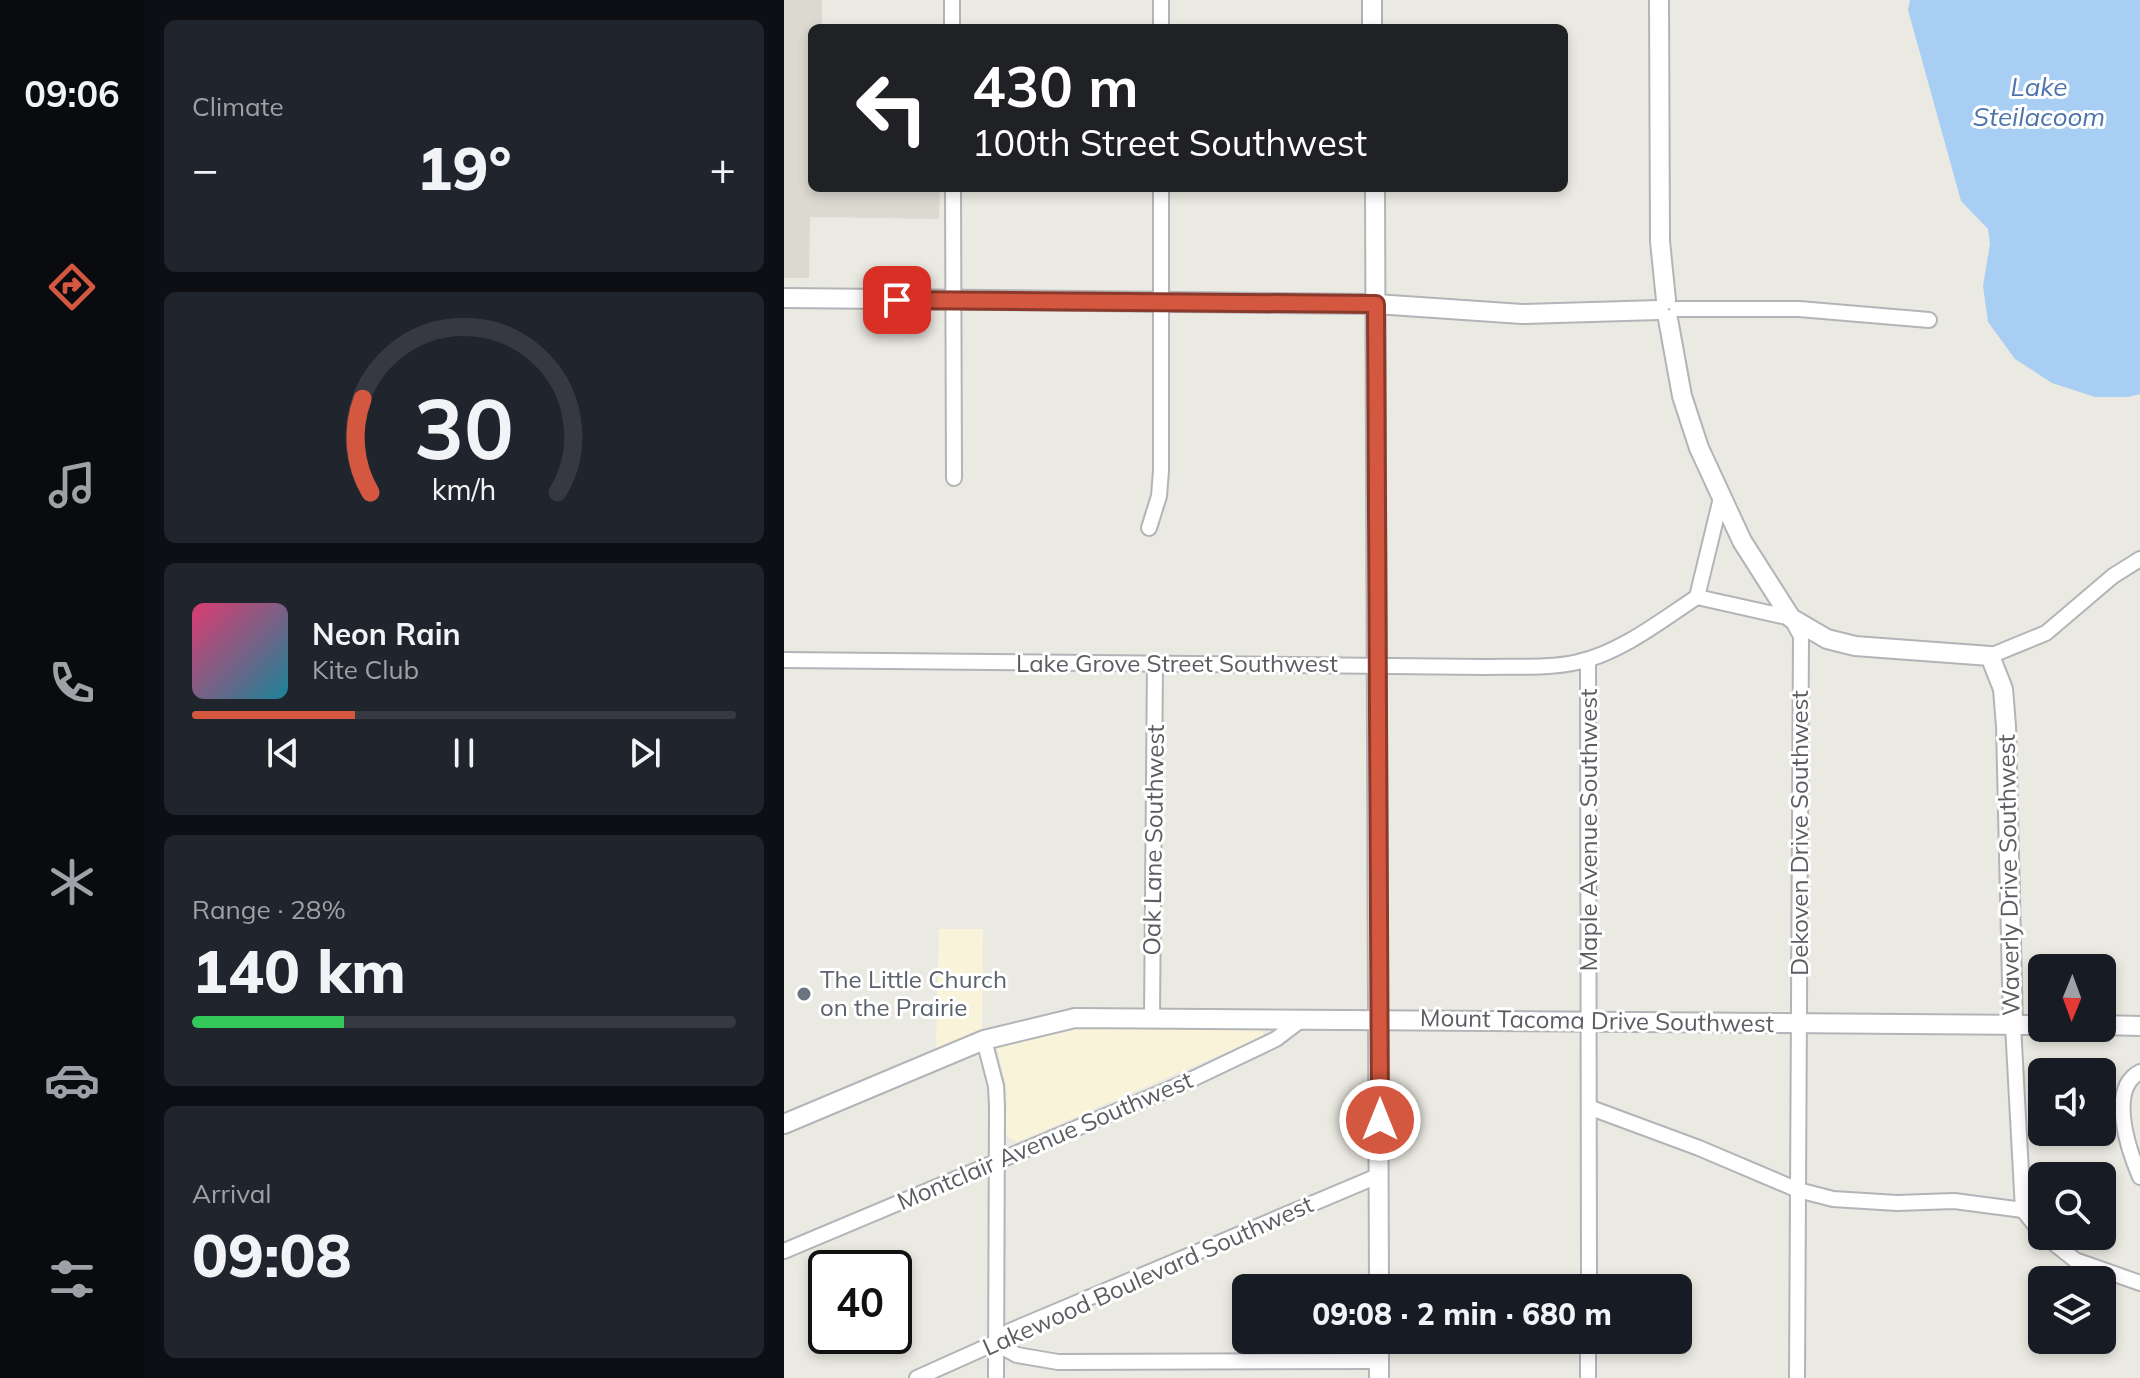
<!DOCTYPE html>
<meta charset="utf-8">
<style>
body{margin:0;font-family:Mulish,sans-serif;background:#20242c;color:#f1f3f6;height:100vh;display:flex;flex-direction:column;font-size:30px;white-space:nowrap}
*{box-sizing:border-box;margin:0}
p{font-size:26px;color:#9ea1a6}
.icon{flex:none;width:44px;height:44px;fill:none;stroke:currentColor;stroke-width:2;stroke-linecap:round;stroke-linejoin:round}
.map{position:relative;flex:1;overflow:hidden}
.details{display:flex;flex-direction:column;gap:20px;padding:20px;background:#0d0f14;width:640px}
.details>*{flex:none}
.banner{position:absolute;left:24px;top:24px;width:760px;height:168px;border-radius:12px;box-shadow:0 4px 12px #0003;background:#202124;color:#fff;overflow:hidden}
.needle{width:52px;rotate:181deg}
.fabs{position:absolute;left:1244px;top:954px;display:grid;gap:16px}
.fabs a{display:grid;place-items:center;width:88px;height:88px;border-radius:12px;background:#171b24;box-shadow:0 4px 12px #0003;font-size:40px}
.speed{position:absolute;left:24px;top:1250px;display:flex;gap:16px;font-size:40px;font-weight:700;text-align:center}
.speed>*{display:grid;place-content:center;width:104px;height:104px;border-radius:50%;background:#171b24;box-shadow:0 4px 12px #0003;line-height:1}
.speed .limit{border:4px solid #111;border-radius:12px;background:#fff;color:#111}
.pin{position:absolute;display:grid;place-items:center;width:68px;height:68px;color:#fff;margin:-34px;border-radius:16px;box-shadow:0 4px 12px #0006}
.me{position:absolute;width:88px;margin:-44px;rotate:0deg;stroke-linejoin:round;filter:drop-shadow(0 0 6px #0008)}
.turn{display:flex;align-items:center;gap:28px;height:168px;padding:0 32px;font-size:36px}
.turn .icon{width:104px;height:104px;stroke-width:2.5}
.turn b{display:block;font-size:56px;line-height:68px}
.big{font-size:60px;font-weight:800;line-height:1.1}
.details .widget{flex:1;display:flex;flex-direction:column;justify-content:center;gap:12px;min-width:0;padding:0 28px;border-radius:12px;background:#20242c}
.details .dial{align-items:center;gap:0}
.dial svg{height:208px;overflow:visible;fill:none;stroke:#363941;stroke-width:7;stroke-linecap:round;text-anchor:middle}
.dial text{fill:#f1f3f6;stroke:none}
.song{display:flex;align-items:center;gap:24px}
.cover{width:96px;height:96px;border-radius:12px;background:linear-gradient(135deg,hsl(340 70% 55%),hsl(190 70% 35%))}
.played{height:8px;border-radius:4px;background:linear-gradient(90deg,#d45740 30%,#363941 30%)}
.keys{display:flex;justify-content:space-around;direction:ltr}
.heat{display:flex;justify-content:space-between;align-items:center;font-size:44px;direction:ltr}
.charge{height:12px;border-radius:6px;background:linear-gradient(90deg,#34c759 28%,#363941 0)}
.trip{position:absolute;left:448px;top:1274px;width:460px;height:80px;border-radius:12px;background:#171b24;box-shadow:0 4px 12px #0003;font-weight:800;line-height:80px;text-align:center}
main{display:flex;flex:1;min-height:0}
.tab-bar{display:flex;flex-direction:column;width:144px;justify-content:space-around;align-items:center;background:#090b0e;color:#9ea1a6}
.tab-bar .icon{width:56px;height:56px}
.tab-bar .on{color:#d45740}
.tab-bar b{font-size:36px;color:#f1f3f6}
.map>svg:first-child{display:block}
.commercial{fill:#f9f4d9}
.education{fill:#dbd9d0}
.water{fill:#a9cef4}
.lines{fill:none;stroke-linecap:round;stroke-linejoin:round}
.minor-casing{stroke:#b3b4b8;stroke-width:18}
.tertiary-casing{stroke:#b3b4b8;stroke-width:22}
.minor{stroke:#fff;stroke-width:14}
.tertiary{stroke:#fff;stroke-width:18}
.route-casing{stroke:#8a392a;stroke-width:20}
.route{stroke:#d45740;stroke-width:14}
.worship-dot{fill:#6b7280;stroke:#fff;stroke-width:3}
.labels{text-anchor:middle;stroke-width:6;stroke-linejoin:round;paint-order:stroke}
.street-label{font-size:24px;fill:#5a5d61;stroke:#fff}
.worship-label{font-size:24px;fill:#5b616d;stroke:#fff;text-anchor:start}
.water-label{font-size:26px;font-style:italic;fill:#4d74ac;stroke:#fff}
</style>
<main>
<nav class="tab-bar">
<b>09:06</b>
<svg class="icon on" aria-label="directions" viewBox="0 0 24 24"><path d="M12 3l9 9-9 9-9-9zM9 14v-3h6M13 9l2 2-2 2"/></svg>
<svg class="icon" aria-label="music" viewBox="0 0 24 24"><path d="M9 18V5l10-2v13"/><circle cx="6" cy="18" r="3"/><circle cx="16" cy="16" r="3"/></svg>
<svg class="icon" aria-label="phone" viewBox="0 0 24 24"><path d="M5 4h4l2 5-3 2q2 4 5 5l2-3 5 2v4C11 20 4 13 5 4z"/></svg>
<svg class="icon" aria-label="climate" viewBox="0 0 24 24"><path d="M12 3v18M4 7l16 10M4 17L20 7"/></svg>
<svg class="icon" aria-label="car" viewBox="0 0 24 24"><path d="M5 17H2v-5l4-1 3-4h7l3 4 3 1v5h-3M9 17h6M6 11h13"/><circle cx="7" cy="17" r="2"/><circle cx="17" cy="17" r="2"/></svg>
<svg class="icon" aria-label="filters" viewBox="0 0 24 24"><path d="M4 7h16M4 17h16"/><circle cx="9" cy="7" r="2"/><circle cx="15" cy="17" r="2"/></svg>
</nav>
<section class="details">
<div class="widget"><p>Climate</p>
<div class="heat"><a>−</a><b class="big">19°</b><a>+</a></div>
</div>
<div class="widget dial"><svg viewBox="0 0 100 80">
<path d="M14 69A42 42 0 1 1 86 69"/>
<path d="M14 69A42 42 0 0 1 11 33" stroke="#d45740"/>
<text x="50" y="56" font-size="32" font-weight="700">30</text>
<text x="50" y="72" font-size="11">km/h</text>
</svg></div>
<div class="widget">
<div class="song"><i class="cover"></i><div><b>Neon Rain</b><p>Kite Club</p></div></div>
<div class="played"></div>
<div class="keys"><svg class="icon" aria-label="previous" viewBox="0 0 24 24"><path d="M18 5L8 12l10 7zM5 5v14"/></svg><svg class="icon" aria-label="pause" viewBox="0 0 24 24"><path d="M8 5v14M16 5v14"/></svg><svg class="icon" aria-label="next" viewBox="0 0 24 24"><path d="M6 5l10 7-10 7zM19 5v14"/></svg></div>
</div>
<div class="widget"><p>Range · 28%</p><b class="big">140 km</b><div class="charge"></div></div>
<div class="widget"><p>Arrival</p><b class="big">09:08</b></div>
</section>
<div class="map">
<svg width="1356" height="1378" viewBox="0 0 1356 1378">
<rect width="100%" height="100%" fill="#ebeae2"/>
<g class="commercial">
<path d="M155 929H199L198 1031 152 1051Z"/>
<path d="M285 1028 469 1029H477L480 1036 233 1142 221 1135 223 1090 213 1048Z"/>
</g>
<path class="education" d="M0 0H38V28H28V188H156L155 219 26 217 25 278H0Z"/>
<path class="water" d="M1126 0H1356V394L1344 397H1311L1268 383 1231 359 1204 322 1199 286 1206 244 1204 229 1177 201 1124 10Z"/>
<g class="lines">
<defs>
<g id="minor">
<path d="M168 0V28"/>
<path d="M377 28V0"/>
<path d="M169 188 170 478"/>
<path d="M893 309H1015L1145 320"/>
<path d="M365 528 375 496 377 471V188"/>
<path d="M913 597 937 498"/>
<path d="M1206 656 1262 633 1329 576 1356 559"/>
<path d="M0 660 701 667C731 666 764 669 794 662 836 653 878 620 913 597L1007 618 1017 636 1013 1378"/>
<path d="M804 660 805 1288"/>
<path d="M368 1017 371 664"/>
<path d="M1229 1025 1239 1210 1258 1234"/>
<path d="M200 1040 212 1086 213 1107 212 1378"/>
<path d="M1356 1072C1323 1089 1345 1151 1356 1177"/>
<path d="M807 1108 915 1148 1014 1190 1049 1199 1113 1203 1170 1201 1239 1210"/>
<path d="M1261 1236 1291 1260 1356 1283"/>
<path d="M0 1251 400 1083 492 1039 517 1020"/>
<path d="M211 1343 233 1355 274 1362 595 1361"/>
<path d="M133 1378 211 1343 226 1331 596 1175"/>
<path d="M804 1378V1340"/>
</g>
<g id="tertiary">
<path d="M588 0V28"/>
<path d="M875 0 876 241 882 300"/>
<path d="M591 188 595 1288"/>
<path d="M0 298 592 304 738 314 875 310"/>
<path d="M884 319 898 396 915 448 958 541 1007 618 1043 639 1071 646 1206 656 1219 689 1222 726 1229 1025"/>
<path d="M1318 1025 1356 1026"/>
<path d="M0 1124 200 1040 291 1018 1258 1025"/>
<path d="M595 1378V1340"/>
</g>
</defs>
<use href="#minor" class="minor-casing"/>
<use href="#tertiary" class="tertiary-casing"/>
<use href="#minor" class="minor"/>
<use href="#tertiary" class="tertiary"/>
</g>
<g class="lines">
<defs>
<path id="route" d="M113 300 592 304 596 1120"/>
</defs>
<use href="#route" class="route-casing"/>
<use href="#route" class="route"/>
</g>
<circle class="worship-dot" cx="20" cy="994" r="8"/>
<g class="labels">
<g class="street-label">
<text x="393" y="672">Lake Grove Street Southwest</text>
<text transform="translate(805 830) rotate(-90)" y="8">Maple Avenue Southwest</text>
<text transform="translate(1016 833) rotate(-90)" y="8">Dekoven Drive Southwest</text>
<text transform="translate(370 840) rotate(-89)" y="8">Oak Lane Southwest</text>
<text transform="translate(1225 875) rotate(-91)" y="8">Waverly Drive Southwest</text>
<text transform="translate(813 1021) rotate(1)" y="8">Mount Tacoma Drive Southwest</text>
<text transform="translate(261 1141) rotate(-23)" y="8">Montclair Avenue Southwest</text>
<text transform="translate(364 1276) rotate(-24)" y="8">Lakewood Boulevard Southwest</text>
</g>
<g class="worship-label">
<text x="36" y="988">The Little Church<tspan x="36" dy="28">on the Prairie</tspan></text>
</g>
<g class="water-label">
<text x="1255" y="96">Lake<tspan x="1255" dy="30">Steilacoom</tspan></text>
</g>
</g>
</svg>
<div class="fabs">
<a><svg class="needle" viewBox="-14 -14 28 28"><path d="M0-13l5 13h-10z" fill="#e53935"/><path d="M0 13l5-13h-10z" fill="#9ea1a6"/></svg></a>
<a><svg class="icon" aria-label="sound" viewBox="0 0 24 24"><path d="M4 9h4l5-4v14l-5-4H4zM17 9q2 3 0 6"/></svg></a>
<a><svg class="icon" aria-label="search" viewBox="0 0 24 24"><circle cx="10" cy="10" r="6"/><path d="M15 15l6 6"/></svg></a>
<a><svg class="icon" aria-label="layers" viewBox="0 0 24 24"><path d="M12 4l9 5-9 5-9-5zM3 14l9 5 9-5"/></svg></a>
</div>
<div class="speed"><div class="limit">40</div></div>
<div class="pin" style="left:113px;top:300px;background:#d93025"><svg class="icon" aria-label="arrive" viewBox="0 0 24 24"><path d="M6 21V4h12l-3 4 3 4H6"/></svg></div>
<svg class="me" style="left:596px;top:1120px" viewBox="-20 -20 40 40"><circle r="17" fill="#d45740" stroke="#fff" stroke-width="3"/><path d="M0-11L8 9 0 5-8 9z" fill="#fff"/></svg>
<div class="trip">09:08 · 2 min · 680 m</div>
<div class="banner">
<div class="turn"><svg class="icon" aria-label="left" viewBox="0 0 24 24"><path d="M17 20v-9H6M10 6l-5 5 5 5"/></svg><div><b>430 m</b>100th Street Southwest</div></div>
</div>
</div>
</main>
